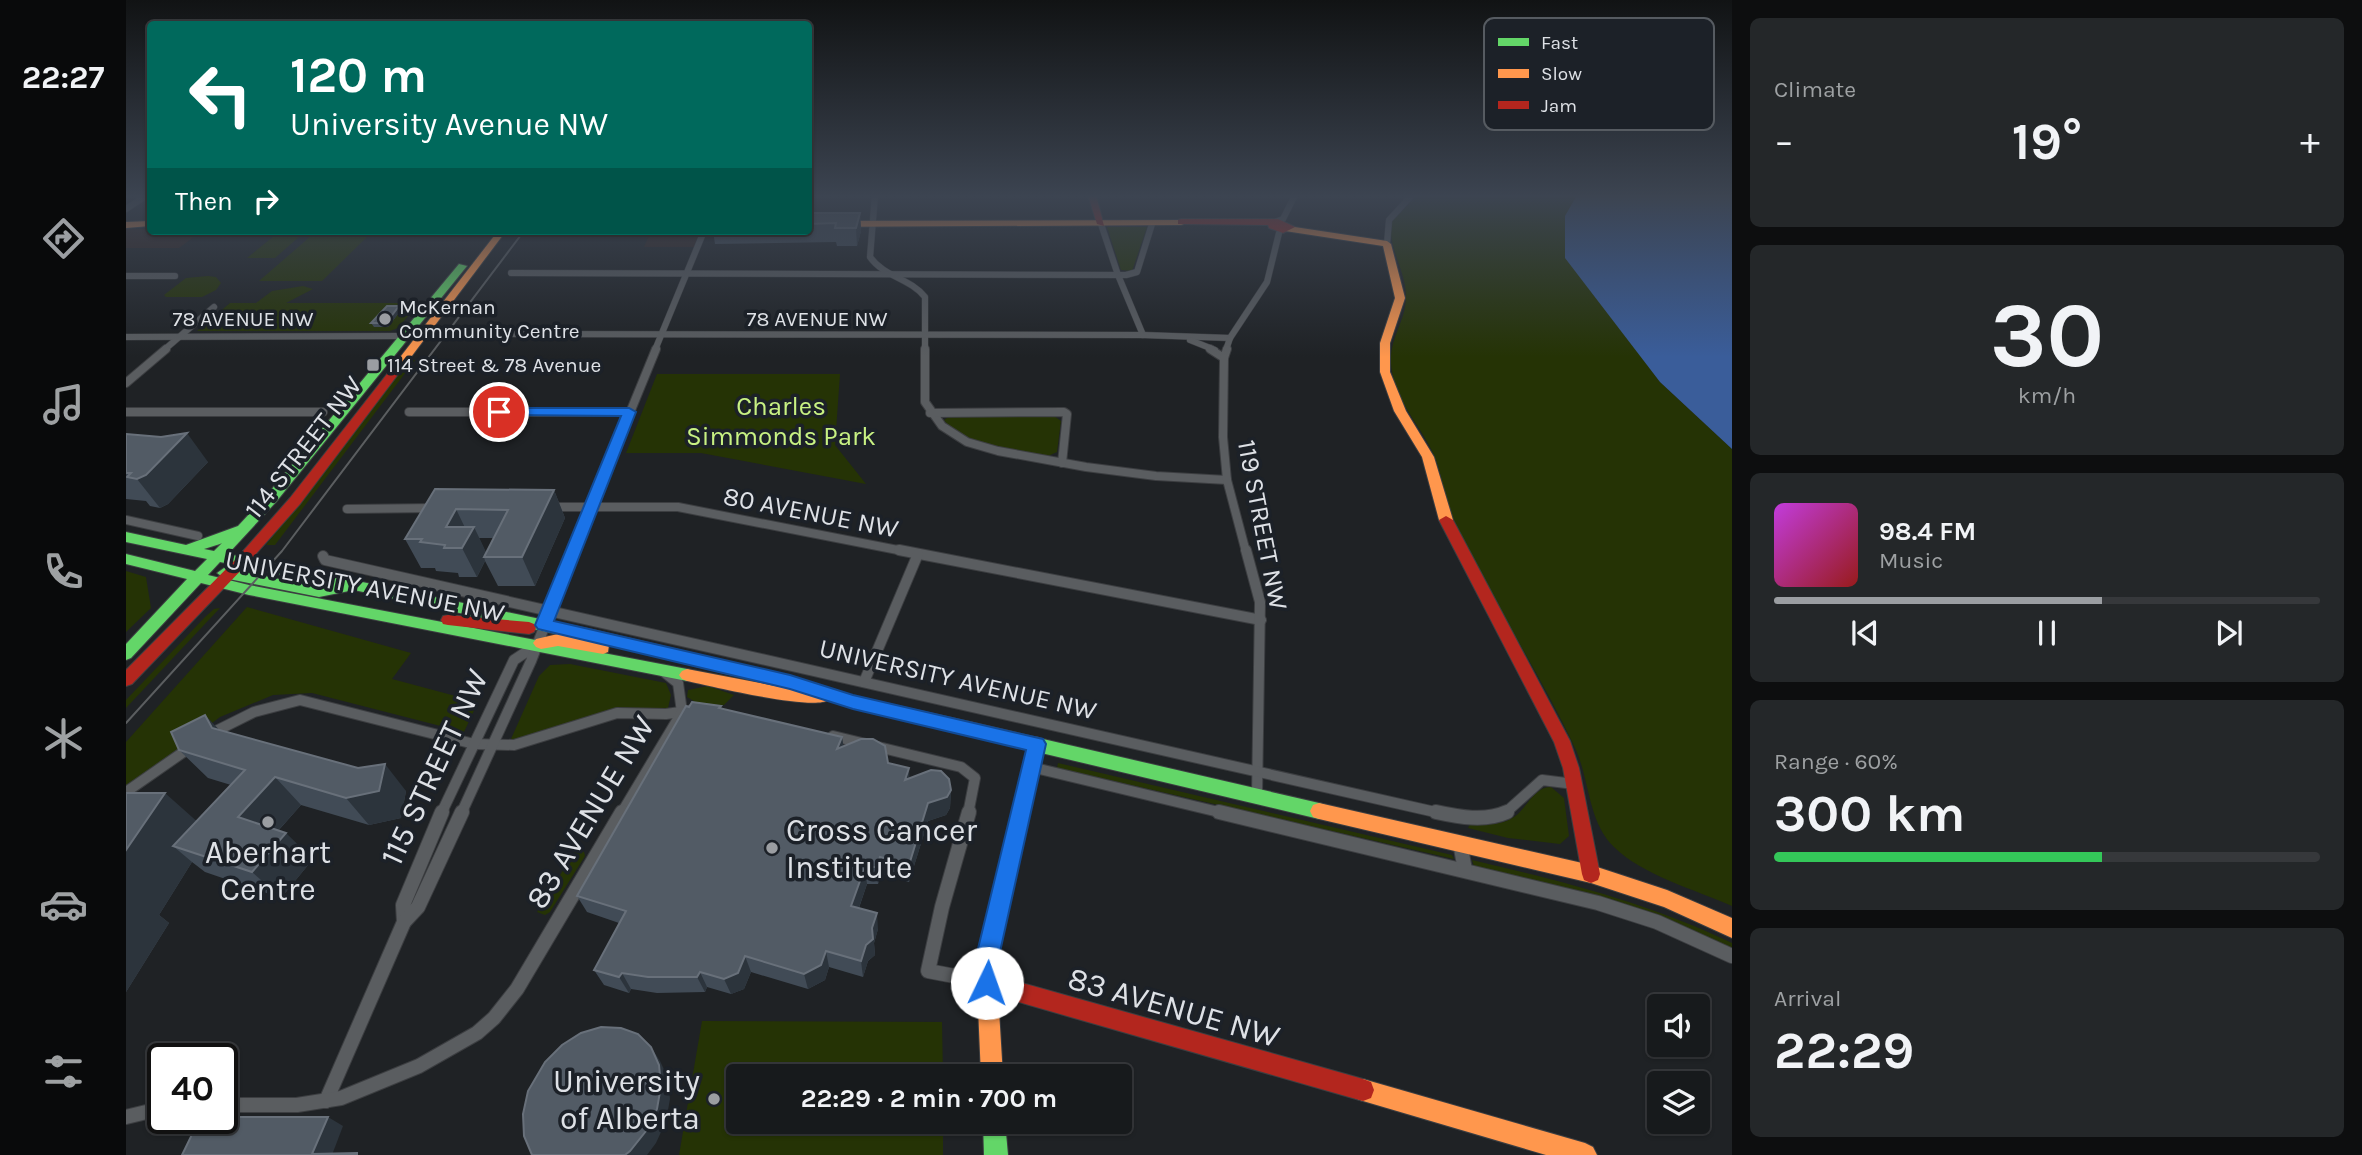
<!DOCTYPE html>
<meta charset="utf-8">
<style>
body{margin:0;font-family:Karla,sans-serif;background:#242729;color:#f1f3f6;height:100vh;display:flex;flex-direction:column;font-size:26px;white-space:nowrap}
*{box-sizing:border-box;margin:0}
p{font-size:23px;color:#9ea1a3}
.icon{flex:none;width:38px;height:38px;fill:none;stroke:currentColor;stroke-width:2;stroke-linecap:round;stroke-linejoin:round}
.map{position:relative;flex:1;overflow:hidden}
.panel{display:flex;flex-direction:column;gap:18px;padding:18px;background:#0d0e0f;width:630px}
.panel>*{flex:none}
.hud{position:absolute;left:21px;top:21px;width:665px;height:214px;border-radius:7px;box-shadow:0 2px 5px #0004,0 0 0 2px #36383b;background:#00695c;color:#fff;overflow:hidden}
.controls{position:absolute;left:1521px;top:994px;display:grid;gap:14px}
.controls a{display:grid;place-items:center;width:63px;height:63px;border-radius:7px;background:#171a1c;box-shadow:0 2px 5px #0004,0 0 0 2px #36383b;font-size:35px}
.speed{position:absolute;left:21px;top:1043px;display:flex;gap:14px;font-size:35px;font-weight:700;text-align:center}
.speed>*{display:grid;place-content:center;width:91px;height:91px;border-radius:50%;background:#171a1c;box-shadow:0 2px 5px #0004,0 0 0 2px #36383b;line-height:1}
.speed .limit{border:4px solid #111;border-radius:10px;background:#fff;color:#111}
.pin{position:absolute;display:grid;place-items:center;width:60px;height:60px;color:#fff;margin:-30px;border:4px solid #fff;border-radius:50%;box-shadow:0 2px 7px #0007}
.me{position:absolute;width:77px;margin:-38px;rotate:3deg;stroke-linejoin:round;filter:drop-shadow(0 0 5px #0008)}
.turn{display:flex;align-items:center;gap:24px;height:147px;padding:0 28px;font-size:32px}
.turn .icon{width:91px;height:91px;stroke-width:2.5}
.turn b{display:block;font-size:49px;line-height:60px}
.then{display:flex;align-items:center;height:66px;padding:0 28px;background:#0003;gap:14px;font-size:26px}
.big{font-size:52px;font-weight:700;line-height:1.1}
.panel .widget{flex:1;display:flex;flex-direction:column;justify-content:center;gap:10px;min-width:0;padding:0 24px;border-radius:10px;background:#242729}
.panel .dial{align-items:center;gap:0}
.dial b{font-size:91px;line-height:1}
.song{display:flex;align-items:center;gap:21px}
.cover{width:84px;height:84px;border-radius:10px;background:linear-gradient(135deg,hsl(290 70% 55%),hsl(0 70% 35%))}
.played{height:7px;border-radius:4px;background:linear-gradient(90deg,#9b9ea2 60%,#36383b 60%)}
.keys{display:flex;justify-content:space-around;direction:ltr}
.heat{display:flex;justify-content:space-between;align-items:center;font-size:38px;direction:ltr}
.charge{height:10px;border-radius:5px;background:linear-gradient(90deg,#34c759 60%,#36383b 0)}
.trip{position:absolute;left:600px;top:1064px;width:406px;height:70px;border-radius:7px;background:#171a1c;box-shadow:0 2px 5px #0004,0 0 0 2px #36383b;font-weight:700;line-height:70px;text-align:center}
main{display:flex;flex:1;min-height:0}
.tabs{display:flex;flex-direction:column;width:126px;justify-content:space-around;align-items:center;background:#090a0b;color:#9ea1a3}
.tabs .icon{width:49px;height:49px}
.tabs .on{color:#9b9ea2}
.tabs b{font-size:32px;color:#f1f3f6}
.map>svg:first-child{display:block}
.commercial{fill:#32231f}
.green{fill:#253305}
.water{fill:#3a5d9a}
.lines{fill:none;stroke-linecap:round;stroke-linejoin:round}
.street-far3-casing{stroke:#3c3e41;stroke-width:7}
.street-far2-casing{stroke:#3c3e41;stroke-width:10}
.street-far1-casing{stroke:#3c3e41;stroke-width:12}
.street-casing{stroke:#3c3e41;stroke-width:16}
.fast-casing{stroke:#3c3e41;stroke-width:2}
.slow-casing{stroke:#3c3e41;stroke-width:2}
.jam-casing{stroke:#3c3e41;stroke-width:2}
.street-far3{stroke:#5a5d60;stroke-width:6}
.street-far2{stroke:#5a5d60;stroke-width:8}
.street-far1{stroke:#5a5d60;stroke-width:10}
.street{stroke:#5a5d60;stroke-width:14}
.fast{fill:#63d668;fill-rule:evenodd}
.slow{fill:#ff974d;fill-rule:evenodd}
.jam{fill:#b3261e;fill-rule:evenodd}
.tram{stroke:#5b5e60;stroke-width:2}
.wall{fill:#414b56;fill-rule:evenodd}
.shaded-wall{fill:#2c343c}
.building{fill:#525b65;stroke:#68707a;stroke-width:2}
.route{fill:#1a73e8;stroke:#114b97;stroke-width:2}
.poi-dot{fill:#9b9ea2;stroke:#1c2128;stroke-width:2.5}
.labels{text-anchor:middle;stroke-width:7;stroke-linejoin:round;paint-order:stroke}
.far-poi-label{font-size:21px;fill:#dee1e6;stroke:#1c2128;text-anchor:start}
.far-street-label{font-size:21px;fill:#dee1e6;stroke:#1c2128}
.park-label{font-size:26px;fill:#c8f183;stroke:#1c2128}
.street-label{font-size:26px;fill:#dee1e6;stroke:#1c2128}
.near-street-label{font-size:32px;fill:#dee1e6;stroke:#1c2128}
.near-poi-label{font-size:32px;fill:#dee1e6;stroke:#1c2128;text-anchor:start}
.key{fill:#1c2128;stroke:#565b61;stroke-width:2}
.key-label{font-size:19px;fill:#dee1e6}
</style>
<main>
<nav class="tabs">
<b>22:27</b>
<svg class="icon on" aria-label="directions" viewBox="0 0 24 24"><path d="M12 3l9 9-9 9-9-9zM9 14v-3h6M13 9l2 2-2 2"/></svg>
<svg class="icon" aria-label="music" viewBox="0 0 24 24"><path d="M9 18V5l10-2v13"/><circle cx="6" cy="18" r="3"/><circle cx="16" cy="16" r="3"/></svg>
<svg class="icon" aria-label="phone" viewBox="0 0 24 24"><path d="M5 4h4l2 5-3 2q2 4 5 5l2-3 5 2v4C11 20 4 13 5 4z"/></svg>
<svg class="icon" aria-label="climate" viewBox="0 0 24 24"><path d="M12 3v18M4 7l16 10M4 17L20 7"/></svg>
<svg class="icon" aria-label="car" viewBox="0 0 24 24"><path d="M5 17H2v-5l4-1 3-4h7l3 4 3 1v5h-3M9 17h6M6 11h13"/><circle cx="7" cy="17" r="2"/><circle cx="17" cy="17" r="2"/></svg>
<svg class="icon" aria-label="filters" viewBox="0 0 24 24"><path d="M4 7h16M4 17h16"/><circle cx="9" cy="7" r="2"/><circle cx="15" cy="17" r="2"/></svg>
</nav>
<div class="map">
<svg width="1606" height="1155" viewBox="0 0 1606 1155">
<rect width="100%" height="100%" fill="#1f2225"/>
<g class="commercial">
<path d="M0 229H24V231H76L53 248H0Z"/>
<path d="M525 231H574L568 247H518Z"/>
</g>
<g class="green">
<path d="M1292 195H1451L1491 324 1534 382 1606 449V906C1570 890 1516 875 1488 847 1462 822 1464 782 1450 750 1413 670 1362 597 1326 516 1318 498 1317 479 1310 460 1299 431 1274 408 1267 376 1258 340 1281 325 1280 294 1279 270 1262 247 1265 222Z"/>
<path d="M981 227H1021L1006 271 995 270Z"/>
<path d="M148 236H174L149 258H121Z"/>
<path d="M185 236H242L196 281H133Z"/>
<path d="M82 276 90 277 95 283 90 290 76 297H40L38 295 60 278Z"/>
<path d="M177 286 187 289 160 303H293L272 328 264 331H71L104 303H130L146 291Z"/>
<path d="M286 360H289L149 545H140L267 380Z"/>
<path d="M531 374H714L709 445 740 484 575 453H500Z"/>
<path d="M824 416H928L935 421 931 452 922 456C890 450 840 448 818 420Z"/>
<path d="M0 571 20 577 25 608 0 632Z"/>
<path d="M121 607 285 653 266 679 352 702 338 732 186 693 147 695 94 717 0 788V742Z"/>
<path d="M94 608 0 708V700L79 617 88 609Z"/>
<path d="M444 664 540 683 545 695 542 708 493 709 389 740 385 739 413 676 424 665Z"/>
<path d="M582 686 608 695 598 705 573 704 561 697 562 690Z"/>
<path d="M932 763 1326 855 1328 859 931 768Z"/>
<path d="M1425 787 1438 798 1443 836 1434 844 1382 838 1342 828 1344 824C1359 824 1375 826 1388 817 1400 809 1409 786 1425 787Z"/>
<path d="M451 848 458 852 459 856 424 912 419 915 411 912Z"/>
<path d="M1346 860C1436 881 1523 903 1606 943V949L1499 904 1348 866Z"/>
<path d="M576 1021 816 1022 817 1076H612V1122H817V1155H553Z"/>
</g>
<path class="water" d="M1451 195H1606V449L1534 382 1439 258V216Z"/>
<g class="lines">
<defs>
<g id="street-far3">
<path d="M749 195 744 257C758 277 784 278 799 297V350"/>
<path d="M0 209 21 195"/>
<path d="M1149 222 1157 219 1169 195"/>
<path d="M975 224 992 275 1017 335"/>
<path d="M1261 244 1263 220 1286 195"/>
<path d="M385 273 1000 275 1011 272 1026 224"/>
<path d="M0 276H49"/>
<path d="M344 334 1017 335 1104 338"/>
<path d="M0 337 277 336"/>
<path d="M1064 340 1089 350"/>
<path d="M38 350 88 307"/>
<path d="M529 350 578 231"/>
<path d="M1100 350 1104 338 1141 282 1153 233"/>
</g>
<g id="street-far2">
<path d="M799 349V402L816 426 841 442 872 451 960 467 1030 476 1101 480"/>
<path d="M1084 349 1098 358"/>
<path d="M1101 349 1098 358 1097 437 1101 480 1120 552"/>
<path d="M0 383 40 349"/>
<path d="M0 412H197"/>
<path d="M283 412H503"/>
<path d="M804 413 938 412 941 414 936 463"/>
<path d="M422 507H552L782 552"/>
<path d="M221 509 309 508"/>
<path d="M0 520 72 536"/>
<path d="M447 552 530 349"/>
</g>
<g id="street-far1">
<path d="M773 550 1135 620"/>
<path d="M1120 550 1134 602 1131 797"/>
<path d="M197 556 199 560 1318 814"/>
<path d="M537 671 552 683 556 712"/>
<path d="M738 682 792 554"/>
<path d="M84 734 128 712 174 700 348 744 388 745 491 713 540 714 569 710"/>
<path d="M707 736 835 767 849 778 842 814"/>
<path d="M905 767 1101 814"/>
<path d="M0 792 66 746"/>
<path d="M315 814 388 660 409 646"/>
<path d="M335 814 405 661 448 550"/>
<path d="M495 814 556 712"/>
<path d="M1378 814 1416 780 1448 784"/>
</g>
<g id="street">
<path d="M843 812 816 907 802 971 860 982"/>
<path d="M1093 812 1472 903 1531 922 1606 956"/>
<path d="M1310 812C1333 817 1359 822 1381 812"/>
<path d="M1334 843 1339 870"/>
<path d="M278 922 277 905 316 812"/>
<path d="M200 1101 278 922 292 907 336 812"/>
<path d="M96 1105H171L215 1098 293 1066 351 1033 368 1018 391 989 496 812"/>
<path d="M0 1117 37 1108"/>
</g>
<g id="fast">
<path d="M333 264 341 266 150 502 102 554 467 630 472 632 474 636 472 640 467 642 228 590 193 597 98 578 91 573 98 568 193 587 203 585 94 562 82 575 123 585 561 669 566 671 569 675 566 679 561 681 123 595 75 583 5 658 0 660V644L61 579 0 564V554L69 571 81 559 0 542V532L60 545 112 526 140 496ZM96 543 88 551 78 549 94 544Z"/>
<path d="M844 722 1193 803 1199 805 1202 811 1199 817 1193 819 844 736 838 734 836 729 838 724Z"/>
<path d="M857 1122H879L882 1155H858Z"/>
</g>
<g id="slow">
<path d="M1058 220V224L1055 225 682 227V221Z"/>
<path d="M24 221V226L0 228V222Z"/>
<path d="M1162 226 1261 241 1265 244 1279 298 1264 343V372L1280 411 1308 457 1327 520 1325 523 1320 524 1313 520 1296 457 1268 411 1254 372V343L1269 298 1257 246 1159 231V227Z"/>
<path d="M372 231H380L273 373H265V369Z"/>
<path d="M467 630 664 676 727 696 844 722 850 724 852 729 850 734 844 736 727 708 702 700C688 711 584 686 561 681L556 679 553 675 556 671 561 669 665 689 483 645 482 652 477 654 432 646 415 649 410 647 407 643 410 639 432 634 461 640 460 636 462 632Z"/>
<path d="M910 737 916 739 918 744 870 961 877 1076H855L850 961 902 744 904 739Z"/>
<path d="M1193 803 1465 865 1541 890 1606 918V938L1538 907 1465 883 1193 819 1187 817 1184 811 1187 805Z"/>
<path d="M1237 1079 1459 1143 1467 1147 1471 1155H1420L1237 1101 1229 1098 1226 1090 1229 1082Z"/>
</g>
<g id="jam">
<path d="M962 195H970L978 226 971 224Z"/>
<path d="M1055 219H1152L1169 227 1157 233 1143 228 1142 225 1052 224V220Z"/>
<path d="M269 368 273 369V373L174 504 121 564 6 684 0 686V670L111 558 164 498 265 369Z"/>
<path d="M1320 516 1327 520 1444 741 1453 768 1474 874 1472 880 1465 883 1458 880 1456 874 1437 768 1428 742 1313 520Z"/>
<path d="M322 615 403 622 408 624 410 628 408 632 403 634 322 625 317 624 315 620 317 616Z"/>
<path d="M861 973 1237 1079 1245 1082 1248 1090 1245 1098 1237 1101 861 993 854 990 851 983 854 976Z"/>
</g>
</defs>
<use href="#street-far3" class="street-far3-casing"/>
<use href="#street-far2" class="street-far2-casing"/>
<use href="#street-far1" class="street-far1-casing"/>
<use href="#street" class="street-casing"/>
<use href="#fast" class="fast-casing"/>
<use href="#slow" class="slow-casing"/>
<use href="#jam" class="jam-casing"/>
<use href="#street-far3" class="street-far3"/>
<use href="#street-far2" class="street-far2"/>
<use href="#street-far1" class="street-far1"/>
<use href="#street" class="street"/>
<use href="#fast" class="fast"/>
<use href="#slow" class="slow"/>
<use href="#jam" class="jam"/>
<path class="tram" d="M0 723 156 551 398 231"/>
</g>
<g class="wall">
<path d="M682 213H734L735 231 731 246H711L710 242 589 244 587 231H682Z"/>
<path d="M273 306 275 310 262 327H248L245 323Z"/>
<path d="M0 434 82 462 42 504 34 508 24 506 20 501 0 499Z"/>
<path d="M309 489 428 490 439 518 409 586H372L359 561 351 577H333L332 573 310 571 309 568H295L279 539ZM353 538H367L360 553Z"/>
<path d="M595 706 596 709 716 737 717 746 762 763 784 778 825 790 824 808 820 815 802 821 783 882 755 874 752 884H741L733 908 752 929 748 943 749 955 742 961 737 977 703 967 699 980 682 989 625 972 618 989 605 994 581 987 579 992 531 993 505 989 503 993 478 985 468 970 493 923 461 912 451 896 563 707Z"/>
<path d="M95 730 280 791 275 818 243 825 175 805 152 831 187 859 155 898 79 872 66 862 33 915 43 923 0 992V793L71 821 105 785 82 778 53 750Z"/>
</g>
<g class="shaded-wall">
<path d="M734 213 735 231 731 246 730 228Z"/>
<path d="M273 306 275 310 262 327 260 323Z"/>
<path d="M61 433 82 462 42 504 34 508 11 479Z"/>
<path d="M428 490 439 518 409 586 396 557Z"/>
<path d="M330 509 343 536 348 527 362 556 358 557 359 561 351 577 336 548 320 527Z"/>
<path d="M79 715 106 743 86 728Z"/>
<path d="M716 737 719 756 711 749Z"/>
<path d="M259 764 280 791 275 818 243 825 220 798Z"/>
<path d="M783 768 784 786 779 780Z"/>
<path d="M149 777 175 805 140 844 112 817Z"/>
<path d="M825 790 824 808 820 815 802 821 783 882V865L802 803Z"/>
<path d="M39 793 84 833 47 846 66 862 33 915 43 923 0 992V850Z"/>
<path d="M160 833 187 859 155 898 126 872Z"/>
<path d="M754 857 755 874 752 884 751 867Z"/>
<path d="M739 867 741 884 728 922 725 906Z"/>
<path d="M751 913 752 929 748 943 749 955 742 961 737 977 735 961Z"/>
<path d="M700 951 703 967 699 980 682 989 678 974Z"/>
<path d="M619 956 625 972 618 989 605 994 598 979Z"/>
<path d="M574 972 581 987 579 992 571 977Z"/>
<path d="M496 973 505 989 503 993 493 977Z"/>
<path d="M525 1047 534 1061 542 1078 544 1099 540 1121 530 1143 521 1155H499Z"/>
<path d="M202 1117 217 1126 206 1155 186 1154Z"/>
</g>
<g class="building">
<path d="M682 213H734L730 228H709L710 223 682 224Z"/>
<path d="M261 306H273L260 323H245Z"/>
<path d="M61 433 20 475 11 479 1 477 5 473H0V434L35 437Z"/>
<path d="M309 489 428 490 396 557H358L382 510 330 509 320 527H348L336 548H318L319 545 294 542 296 539H279Z"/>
<path d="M566 702 595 706 593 708 716 737 711 749 735 739H747L759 746 762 763 783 768 779 780 805 770 815 771 823 779 825 790 821 797 802 803 783 865 754 857 751 867H739L725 906 751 913 746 928 747 939 740 945 735 961 700 951 695 965 678 974 619 956 612 973 598 979 574 972 571 977H522L496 973 493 977 468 970 500 911 451 896 560 706 563 707Z"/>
<path d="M79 715 86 728 232 768 259 764 253 791 220 798 149 777 112 817 160 833 126 872 47 846 119 770 53 750 45 732Z"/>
<path d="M0 793H39L0 850Z"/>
<path d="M475 1027 495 1028 512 1034 525 1047 533 1065 535 1086 531 1109 520 1131 504 1151 499 1155H406L398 1136 397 1114 402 1091 419 1062 436 1045 455 1033Z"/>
<path d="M96 1117H202L186 1154 231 1153V1155H56L74 1118H96Z"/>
</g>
<linearGradient id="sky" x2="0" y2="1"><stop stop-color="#111314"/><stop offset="0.55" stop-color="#3c4451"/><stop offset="1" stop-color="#3c4451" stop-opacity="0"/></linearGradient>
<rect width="1606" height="357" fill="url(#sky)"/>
<path class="route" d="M373 408H503L510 412 428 621 664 675 727 695 917 739 920 744 872 961 873 983 869 991 861 994 853 991 850 983 849 961 900 750 727 709 664 689 412 629 409 625 495 416 368 415V409Z"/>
<g class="poi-dot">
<circle cx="259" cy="319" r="7"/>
<rect x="240" y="358" width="14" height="14" rx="3.5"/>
<circle cx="142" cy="822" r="7"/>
<circle cx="646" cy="848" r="7"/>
<circle cx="588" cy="1099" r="7"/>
</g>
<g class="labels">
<g class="far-poi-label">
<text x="273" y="314">McKernan<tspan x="273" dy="24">Community Centre</tspan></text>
<text x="261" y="372">114 Street &amp; 78 Avenue</text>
</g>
<g class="far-street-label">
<text x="117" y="326">78 AVENUE NW</text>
<text x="691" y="326">78 AVENUE NW</text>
</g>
<g class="park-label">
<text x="655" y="415">Charles<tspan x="655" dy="30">Simmonds Park</tspan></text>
</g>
<g class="street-label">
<text transform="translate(177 447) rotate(-52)" y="9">114 STREET NW</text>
<text transform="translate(685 512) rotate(11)" y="9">80 AVENUE NW</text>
<text transform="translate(1137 525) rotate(79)" y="9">119 STREET NW</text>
<text transform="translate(239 586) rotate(11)" y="9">UNIVERSITY AVENUE NW</text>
<text transform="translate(832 679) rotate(13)" y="9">UNIVERSITY AVENUE NW</text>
</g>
<g class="near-street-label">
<text transform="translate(308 767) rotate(-65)" y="11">115 STREET NW</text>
<text transform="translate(464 812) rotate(-59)" y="11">83 AVENUE NW</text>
<text transform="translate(1048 1007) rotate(16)" y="11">83 AVENUE NW</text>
</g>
<g class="near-poi-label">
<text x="660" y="841">Cross Cancer<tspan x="660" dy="37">Institute</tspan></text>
<text x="142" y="863" text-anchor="middle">Aberhart<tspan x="142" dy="37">Centre</tspan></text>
<text x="574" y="1092" text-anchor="end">University<tspan x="574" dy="37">of Alberta</tspan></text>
</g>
</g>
<rect x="1358" y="18" width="230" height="112" rx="10" class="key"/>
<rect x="1372" y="38" width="31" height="8" fill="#63d668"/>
<rect x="1372" y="69" width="31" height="9" fill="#ff974d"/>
<rect x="1372" y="101" width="31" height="8" fill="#b3261e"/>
<g class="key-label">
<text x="1415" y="49">Fast</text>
<text x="1415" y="80">Slow</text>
<text x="1415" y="112">Jam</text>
</g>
</svg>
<div class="controls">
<a><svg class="icon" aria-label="sound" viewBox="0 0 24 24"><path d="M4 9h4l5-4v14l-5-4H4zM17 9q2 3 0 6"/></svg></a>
<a><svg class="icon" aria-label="layers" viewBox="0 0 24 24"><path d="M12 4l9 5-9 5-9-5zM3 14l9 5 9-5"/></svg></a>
</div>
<div class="speed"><div class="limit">40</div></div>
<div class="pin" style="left:373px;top:412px;background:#d93025"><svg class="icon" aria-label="arrive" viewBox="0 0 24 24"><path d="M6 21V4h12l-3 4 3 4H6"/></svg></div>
<svg class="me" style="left:861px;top:983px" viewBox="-20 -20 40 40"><circle r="19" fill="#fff"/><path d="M0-13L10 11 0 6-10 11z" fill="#1a73e8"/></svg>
<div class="trip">22:29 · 2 min · 700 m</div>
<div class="hud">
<div class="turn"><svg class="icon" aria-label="left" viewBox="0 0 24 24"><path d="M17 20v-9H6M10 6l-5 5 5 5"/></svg><div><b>120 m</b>University Avenue NW</div></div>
<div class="then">Then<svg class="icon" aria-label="right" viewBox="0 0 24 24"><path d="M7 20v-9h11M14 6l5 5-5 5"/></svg></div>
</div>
</div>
<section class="panel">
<div class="widget"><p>Climate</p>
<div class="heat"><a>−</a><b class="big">19°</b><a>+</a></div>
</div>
<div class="widget dial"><b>30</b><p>km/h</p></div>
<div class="widget">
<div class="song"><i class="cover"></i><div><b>98.4 FM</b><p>Music</p></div></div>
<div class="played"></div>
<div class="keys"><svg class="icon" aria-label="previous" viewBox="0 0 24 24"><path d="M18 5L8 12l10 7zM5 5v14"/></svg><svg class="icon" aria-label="pause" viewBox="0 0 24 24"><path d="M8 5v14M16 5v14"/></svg><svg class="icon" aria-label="next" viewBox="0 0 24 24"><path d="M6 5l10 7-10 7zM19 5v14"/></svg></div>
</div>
<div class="widget"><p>Range · 60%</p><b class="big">300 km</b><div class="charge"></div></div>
<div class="widget"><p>Arrival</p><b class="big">22:29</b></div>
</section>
</main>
